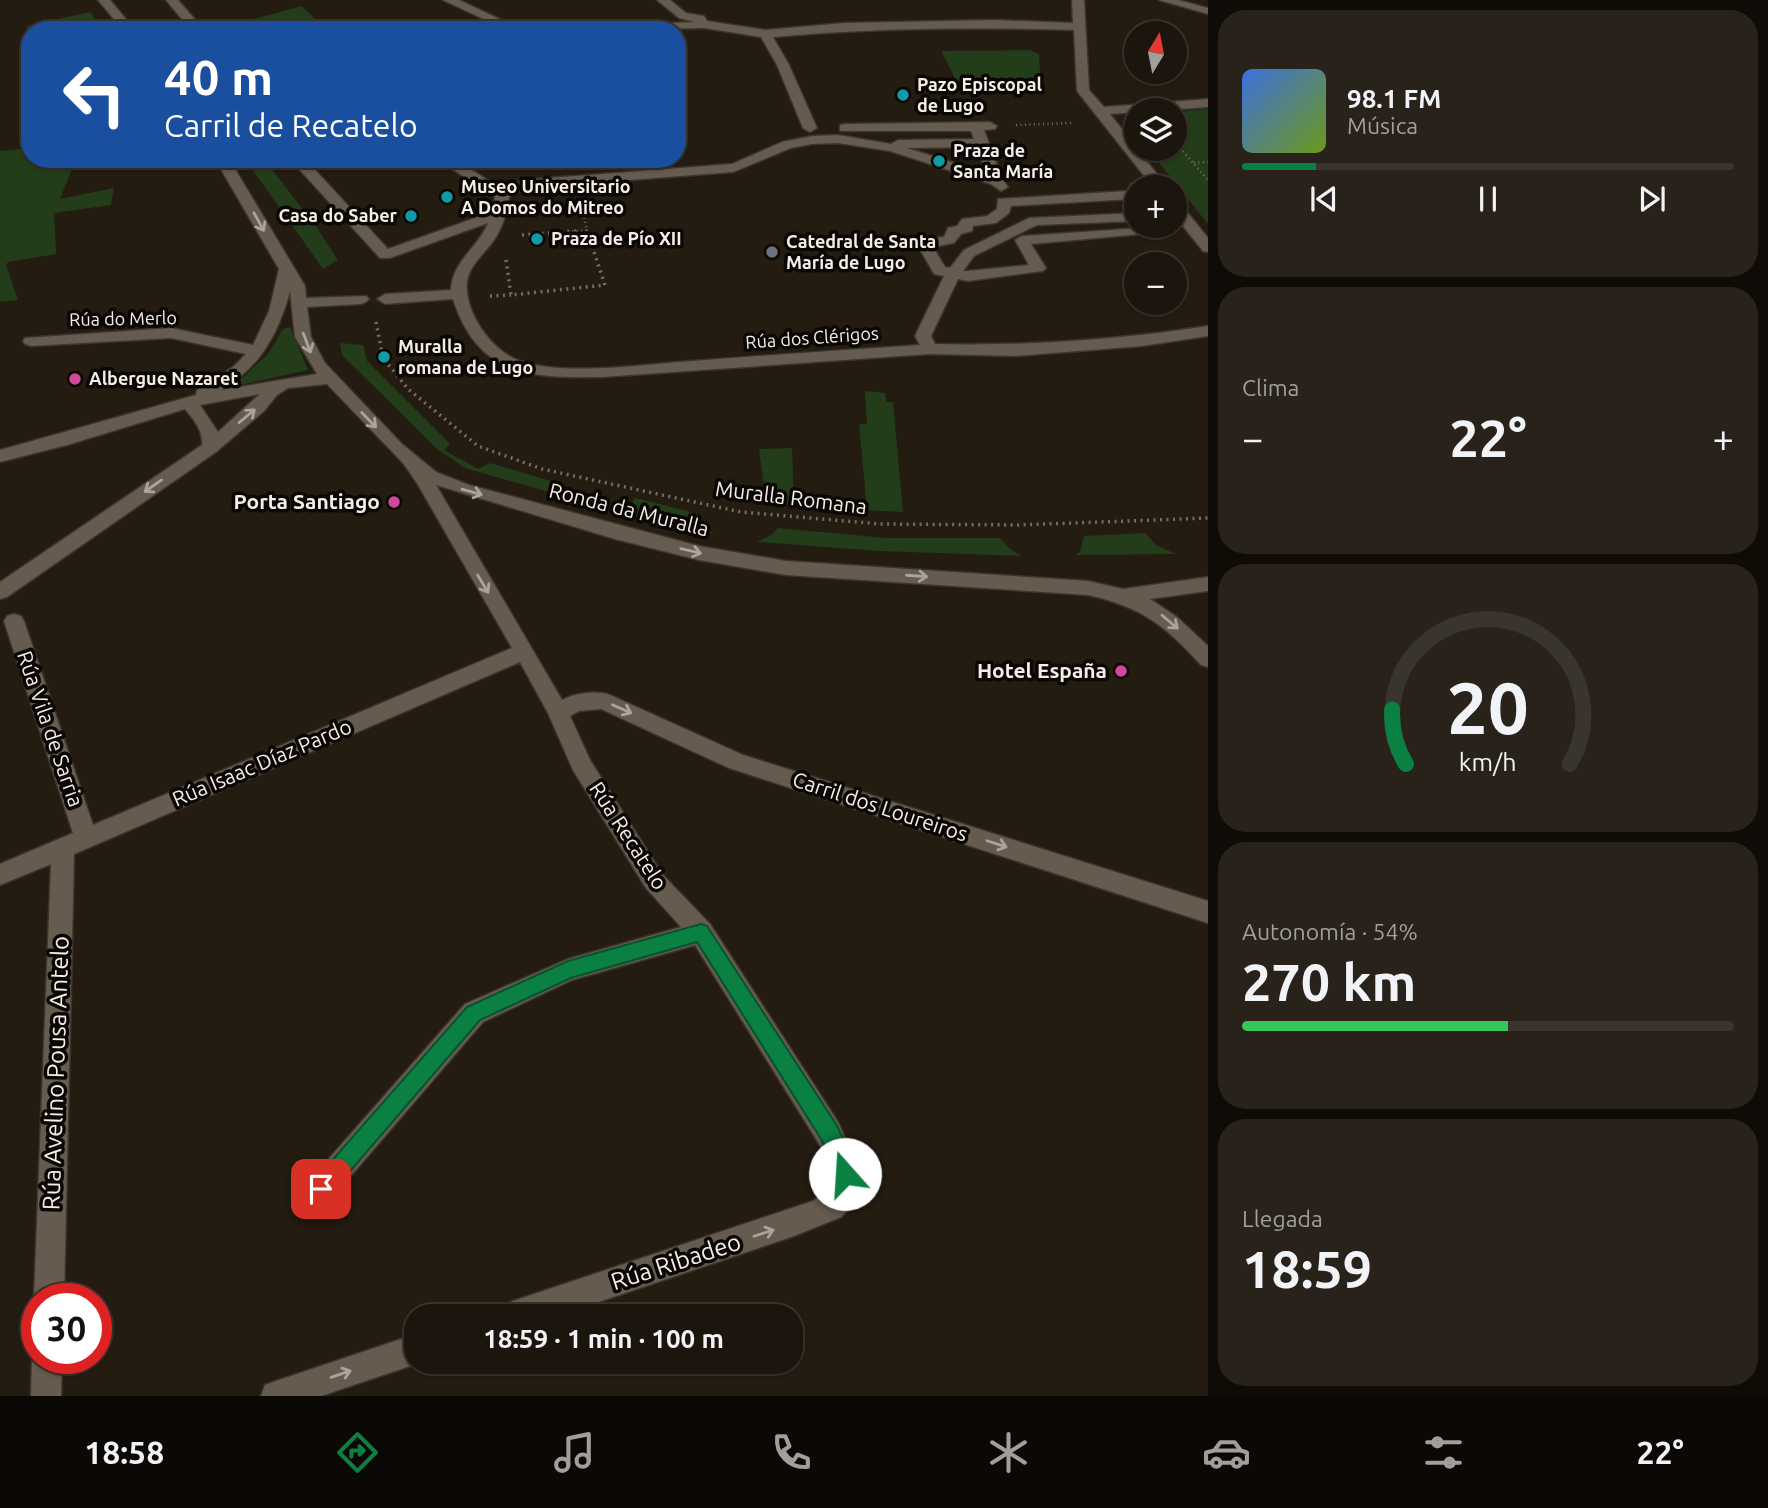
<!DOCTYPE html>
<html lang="es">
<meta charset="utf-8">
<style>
body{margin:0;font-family:Ubuntu,sans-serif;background:#28221b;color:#f1f3f6;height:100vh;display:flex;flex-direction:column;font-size:26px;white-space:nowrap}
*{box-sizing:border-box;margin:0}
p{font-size:23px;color:#a09f9d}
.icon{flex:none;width:38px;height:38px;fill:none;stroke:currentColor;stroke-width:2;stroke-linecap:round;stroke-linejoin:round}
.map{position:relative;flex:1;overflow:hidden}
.details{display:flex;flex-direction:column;gap:10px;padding:10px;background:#0f0c07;width:560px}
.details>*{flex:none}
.banner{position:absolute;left:21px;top:21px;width:665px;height:147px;border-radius:28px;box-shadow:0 2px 5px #0004,0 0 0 2px #39342e;background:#1a4fa0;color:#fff;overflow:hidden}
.needle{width:46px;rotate:10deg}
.buttons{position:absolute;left:1124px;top:21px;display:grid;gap:14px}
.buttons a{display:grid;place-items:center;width:63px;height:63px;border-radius:50%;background:#1b150d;box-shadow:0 2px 5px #0004,0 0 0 2px #39342e;font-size:35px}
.speed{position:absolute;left:21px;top:1283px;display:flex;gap:14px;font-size:35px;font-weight:700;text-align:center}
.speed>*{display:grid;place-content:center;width:91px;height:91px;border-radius:50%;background:#1b150d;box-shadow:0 2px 5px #0004,0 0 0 2px #39342e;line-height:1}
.speed .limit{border:10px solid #d22;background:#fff;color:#111}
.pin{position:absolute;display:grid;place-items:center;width:60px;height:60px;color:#fff;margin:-30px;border-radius:14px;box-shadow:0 4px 10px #0006}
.me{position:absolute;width:77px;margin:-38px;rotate:341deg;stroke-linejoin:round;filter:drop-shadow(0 0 5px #0008)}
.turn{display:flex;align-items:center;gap:24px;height:147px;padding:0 28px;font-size:32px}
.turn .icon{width:91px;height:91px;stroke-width:2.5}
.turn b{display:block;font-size:49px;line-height:60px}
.big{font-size:52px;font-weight:700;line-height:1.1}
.details .card{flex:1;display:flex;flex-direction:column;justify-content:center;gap:10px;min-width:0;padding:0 24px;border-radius:28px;background:#28221b}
.details .dial{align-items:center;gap:0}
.dial svg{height:182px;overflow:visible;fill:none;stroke:#39342e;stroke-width:7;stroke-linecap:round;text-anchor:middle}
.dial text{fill:#f1f3f6;stroke:none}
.song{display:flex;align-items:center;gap:21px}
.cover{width:84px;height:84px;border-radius:10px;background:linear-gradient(135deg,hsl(220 70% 55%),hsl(80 70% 35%))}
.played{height:7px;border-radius:4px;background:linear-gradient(90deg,#0b8043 15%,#39342e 15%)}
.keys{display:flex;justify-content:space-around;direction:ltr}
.heat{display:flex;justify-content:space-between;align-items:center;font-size:38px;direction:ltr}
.charge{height:10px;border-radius:5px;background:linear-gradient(90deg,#34c759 54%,#39342e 0)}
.trip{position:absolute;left:404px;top:1304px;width:399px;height:70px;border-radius:28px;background:#1b150d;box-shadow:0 2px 5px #0004,0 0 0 2px #39342e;font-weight:700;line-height:70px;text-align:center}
.dock{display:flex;height:112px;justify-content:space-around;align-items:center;background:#0b0805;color:#a09f9d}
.dock .icon{width:49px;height:49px}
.dock .selected{color:#0b8043}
.dock b{font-size:32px;color:#f1f3f6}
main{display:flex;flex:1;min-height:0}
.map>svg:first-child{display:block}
.green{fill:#233c1a}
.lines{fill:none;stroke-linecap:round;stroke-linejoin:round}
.minor-casing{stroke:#3b342f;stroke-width:3}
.path-far1{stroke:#756e65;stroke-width:2.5;stroke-dasharray:1 3.5;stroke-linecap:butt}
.path{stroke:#756e65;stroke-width:3.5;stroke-dasharray:2 4.5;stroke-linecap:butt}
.minor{fill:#655b4e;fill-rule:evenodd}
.oneway{stroke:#aca49a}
.route{fill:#0b8043;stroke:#07532c;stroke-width:2}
.culture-dot{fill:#0f9aa8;stroke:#0a0704;stroke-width:2.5}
.worship-dot{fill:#6b7280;stroke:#0a0704;stroke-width:2.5}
.hotel-dot{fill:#d1479c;stroke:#0a0704;stroke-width:2.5}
.labels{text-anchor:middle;stroke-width:7;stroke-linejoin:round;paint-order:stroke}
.far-poi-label{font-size:18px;font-weight:bold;fill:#f4eee7;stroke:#0a0704;text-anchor:start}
.far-street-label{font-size:18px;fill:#f4eee7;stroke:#0a0704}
.street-label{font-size:21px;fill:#f4eee7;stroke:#0a0704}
.poi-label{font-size:21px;font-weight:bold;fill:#f4eee7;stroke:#0a0704;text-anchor:end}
.near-street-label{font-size:24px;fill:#f4eee7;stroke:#0a0704}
</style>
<main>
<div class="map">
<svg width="1208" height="1396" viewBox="0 0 1208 1396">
<rect width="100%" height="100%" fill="#241c11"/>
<g class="green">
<path d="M302 6 326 30H213Z"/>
<path d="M90 12 96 20 53 30 27 31 26 26Z"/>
<path d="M1029 50 1039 54 1041 88 1012 87 1014 90H980L978 86H959L941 51Z"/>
<path d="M1208 109V224L1148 149H1174V112Z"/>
<path d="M30 148V159H76L60 199 114 188 111 205 54 213 56 254 8 262 6 265 18 300 0 302V151Z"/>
<path d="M245 159H264L315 225 338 260 323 269Z"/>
<path d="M290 327 308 370 240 385 241 379 267 355 283 329Z"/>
<path d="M340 343 363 345 367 361 450 444 444 450 478 469 490 463 564 485 563 492 629 508 635 498 699 514 702 523 713 534 601 507 465 468 437 449 342 355Z"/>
<path d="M865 391 885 393 886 402H893L903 512 867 510 859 424H867Z"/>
<path d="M792 448 794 505 766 504 759 449Z"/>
<path d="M778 528 886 538H1000L1010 549 1022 556 879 551 757 542 771 535Z"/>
<path d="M1145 533 1156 545 1176 554 1075 555 1080 552 1084 536Z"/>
</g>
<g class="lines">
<defs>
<g id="minor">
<path d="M98 0H110L135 30H123Z"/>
<path d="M166 0H178L204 30H191Z"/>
<path d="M443 0H459L523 30H507Z"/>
<path d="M657 0H670L686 13 704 16 707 21 765 30 844 23 995 20 1073 23 1072 0H1084L1089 90 1104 107 1208 99V107L1110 114 1167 187H1153L1077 91 1074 30C973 27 873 28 773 37L789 65 817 128 810 132 803 128 777 65 761 37 704 28 589 30 595 26 695 22 679 18Z"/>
<path d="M1159 0H1178L1208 8V14Z"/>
<path d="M990 122 997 126 995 129 984 130 1003 180 1008 187 1001 191 991 184 890 151 838 143 812 144 791 148 733 172 526 188 509 197C507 211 504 224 496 237 485 255 464 267 467 291 469 317 490 346 513 358 553 378 647 364 692 361 768 355 844 350 920 345L915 336 944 276 934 274 916 242 918 239 944 237 948 228 957 226 962 219 987 216 997 209 998 199 1127 191 1131 184 1136 183 1143 187H1136V198L1132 199 1011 206 1009 213 996 223 973 226 972 231 961 234 954 243 933 247 945 267 950 268 964 250 1029 218 1136 213V221L1037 225 974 256 963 271H968L1029 265 1015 240 1022 236 1171 226 1172 228 1165 232 1031 244 1046 268 1043 271 968 281 958 279 931 336 935 344C1027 346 1117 340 1208 326V336L1142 346 1015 356 930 354 602 377C531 378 478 377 453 299L385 304 377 299 385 294 451 290C452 261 478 248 488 223L390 258H380L290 159H305L388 249 492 212 495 197 437 159H454L502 189 523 180 732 164 782 142 812 136 838 135 891 144 898 140 974 139 971 131H840V125L845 124ZM977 147 986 173 907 148Z"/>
<path d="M215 159H229L305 286 306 298 366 296 369 299 366 302 361 304 307 307 311 337 325 363 402 444 436 472 469 485 699 546 786 561 1088 581 1123 589 1208 577V591L1150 599 1177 617 1208 646V667L1201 665C1164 624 1141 607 1088 595L786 575 699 560 615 539 436 485 562 700C576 693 596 690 610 695L743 755 1208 901V923L729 768 601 709 579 711 570 716 590 760 662 874 710 924 838 1122 854 1158 859 1178 858 1188 851 1207 841 1217 794 1236 557 1316H498L503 1306 513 1301 813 1201 831 1188C831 1171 826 1157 818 1142L695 945 572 980 483 1022 331 1199 321 1203 311 1199 307 1189 311 1179 465 1004 568 959 681 927 646 888 573 770 548 713 520 662 74 854 64 1298H37V1304L34 1298 51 864 0 885V864L73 833 4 621 7 616 14 614 21 616 24 621 93 825 512 648 417 483 403 463 327 384 288 388 277 395 264 411 216 452 7 597 0 599V582L202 445C203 430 194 420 185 409L67 445 0 462V450L196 395 197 390 233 367 246 354 171 338 31 346 25 344 23 341 25 338 171 328 253 345 269 311 279 269ZM290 291 295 337 317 374 221 390C260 367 278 335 290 291ZM260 394 218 432 200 405Z"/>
<path d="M1174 201 1179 202 1208 238V252L1203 251 1174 215Z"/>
<path d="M416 1334V1362H422L416 1364 321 1396H261L265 1385 276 1381Z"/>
<path d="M36 1347 37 1358H62L61 1396H31L32 1358Z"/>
</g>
</defs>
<use href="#minor" class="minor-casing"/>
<g class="path-far1">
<path d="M1016 125 1073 123"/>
<path d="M1174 141 1208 180"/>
<path d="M1194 163 1208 162"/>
<path d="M587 230 588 233"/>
<path d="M554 233 587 230 581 204"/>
</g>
<g class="path">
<path d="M522 235 577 231"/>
<path d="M506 260 511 295 605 285 587 231"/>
<path d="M490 296 511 295"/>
<path d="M376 322 383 358 408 389 478 446 542 469 741 512 880 524 1019 525 1208 518"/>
</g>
<use href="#minor" class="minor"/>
</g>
<defs><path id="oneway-shaft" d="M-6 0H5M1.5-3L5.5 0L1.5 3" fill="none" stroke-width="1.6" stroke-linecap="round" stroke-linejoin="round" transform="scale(1.75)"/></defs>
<g class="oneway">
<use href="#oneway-shaft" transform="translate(259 222) rotate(61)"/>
<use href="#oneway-shaft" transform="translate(307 343) rotate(69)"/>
<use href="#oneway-shaft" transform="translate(247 416) rotate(-40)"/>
<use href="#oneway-shaft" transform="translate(369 420) rotate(46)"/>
<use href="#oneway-shaft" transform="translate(153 486) rotate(145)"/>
<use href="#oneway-shaft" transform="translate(472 492) rotate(16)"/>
<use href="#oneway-shaft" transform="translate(691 551) rotate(13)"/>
<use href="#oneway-shaft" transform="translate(917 576) rotate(4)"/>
<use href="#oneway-shaft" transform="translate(483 584) rotate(59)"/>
<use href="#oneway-shaft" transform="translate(1170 622) rotate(40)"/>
<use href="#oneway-shaft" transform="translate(622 709) rotate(24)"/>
<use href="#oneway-shaft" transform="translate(997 844) rotate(18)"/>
<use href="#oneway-shaft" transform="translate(764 1233) rotate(-18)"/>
<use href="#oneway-shaft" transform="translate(341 1374) rotate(-19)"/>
</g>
<path class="route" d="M701 924 707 926 836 1124 854 1161 855 1174 852 1181 845 1185 837 1181 833 1163 821 1139 697 942 571 978 480 1020 328 1197 321 1200 313 1197 310 1189 313 1182 467 1007 568 961Z"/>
<g class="culture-dot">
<circle cx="903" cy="95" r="7"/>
<circle cx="939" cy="161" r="7"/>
<circle cx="447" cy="197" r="7"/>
<circle cx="411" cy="216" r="7"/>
<circle cx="537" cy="239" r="7"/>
<circle cx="384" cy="357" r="7"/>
</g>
<circle class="worship-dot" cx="772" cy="252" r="7"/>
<g class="hotel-dot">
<circle cx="75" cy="379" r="7"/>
<circle cx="394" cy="502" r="7"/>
<circle cx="1121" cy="671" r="7"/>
</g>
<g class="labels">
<g class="far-poi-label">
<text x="917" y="91">Pazo Episcopal<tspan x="917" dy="21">de Lugo</tspan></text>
<text x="953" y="157">Praza de<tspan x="953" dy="21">Santa María</tspan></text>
<text x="461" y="193">Museo Universitario<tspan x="461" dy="21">A Domos do Mitreo</tspan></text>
<text x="397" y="222" text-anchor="end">Casa do Saber</text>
<text x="551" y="245">Praza de Pío XII</text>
<text x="786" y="248">Catedral de Santa<tspan x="786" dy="21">María de Lugo</tspan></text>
<text x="398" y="353">Muralla<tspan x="398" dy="21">romana de Lugo</tspan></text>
<text x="89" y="385">Albergue Nazaret</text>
</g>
<g class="far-street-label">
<text transform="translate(123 319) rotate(-1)" y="6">Rúa do Merlo</text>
<text transform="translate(812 338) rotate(-4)" y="6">Rúa dos Clérigos</text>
</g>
<g class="street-label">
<text transform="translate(791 498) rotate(7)" y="7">Muralla Romana</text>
<text transform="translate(629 510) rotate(14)" y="7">Ronda da Muralla</text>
<text transform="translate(50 729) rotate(71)" y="7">Rúa Vila de Sarria</text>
<text transform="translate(262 763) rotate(-23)" y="7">Rúa Isaac Díaz Pardo</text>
<text transform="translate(880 807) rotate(18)" y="7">Carril dos Loureiros</text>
<text transform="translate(628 836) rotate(57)" y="7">Rúa Recatelo</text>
</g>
<g class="poi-label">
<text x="380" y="509">Porta Santiago</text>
<text x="1107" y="678">Hotel España</text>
</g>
<g class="near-street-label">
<text transform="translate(56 1073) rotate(-88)" y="8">Rúa Avelino Pousa Antelo</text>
<text transform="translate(676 1262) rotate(-18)" y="8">Rúa Ribadeo</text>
</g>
</g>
</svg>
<div class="buttons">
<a><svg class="needle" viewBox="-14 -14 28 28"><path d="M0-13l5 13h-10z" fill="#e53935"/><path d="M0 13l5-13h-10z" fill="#a09f9d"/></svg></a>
<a><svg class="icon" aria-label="layers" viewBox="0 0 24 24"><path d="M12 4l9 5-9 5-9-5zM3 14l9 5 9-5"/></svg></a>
<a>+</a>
<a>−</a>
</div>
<div class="speed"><div class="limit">30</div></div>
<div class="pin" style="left:321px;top:1189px;background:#d93025"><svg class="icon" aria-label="arrive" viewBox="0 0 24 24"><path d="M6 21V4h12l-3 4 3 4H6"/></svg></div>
<svg class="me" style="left:845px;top:1174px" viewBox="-20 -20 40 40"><circle r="19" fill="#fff"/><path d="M0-13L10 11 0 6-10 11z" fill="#0b8043"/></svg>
<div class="trip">18:59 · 1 min · 100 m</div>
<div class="banner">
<div class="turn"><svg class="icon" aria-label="left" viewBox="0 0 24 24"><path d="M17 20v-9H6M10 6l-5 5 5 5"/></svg><div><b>40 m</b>Carril de Recatelo</div></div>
</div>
</div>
<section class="details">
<div class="card">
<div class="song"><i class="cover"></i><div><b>98.1 FM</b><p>Música</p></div></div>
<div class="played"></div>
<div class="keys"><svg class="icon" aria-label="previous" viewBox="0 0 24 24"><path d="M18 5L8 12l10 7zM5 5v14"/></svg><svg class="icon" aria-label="pause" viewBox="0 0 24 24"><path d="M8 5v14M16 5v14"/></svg><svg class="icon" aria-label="next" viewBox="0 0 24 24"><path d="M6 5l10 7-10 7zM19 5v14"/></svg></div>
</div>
<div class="card"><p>Clima</p>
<div class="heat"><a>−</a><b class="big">22°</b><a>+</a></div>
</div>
<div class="card dial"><svg viewBox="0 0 100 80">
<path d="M14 69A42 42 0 1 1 86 69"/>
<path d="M14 69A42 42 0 0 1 8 45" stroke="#0b8043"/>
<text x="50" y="56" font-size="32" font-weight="700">20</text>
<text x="50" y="72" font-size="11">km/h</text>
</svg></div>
<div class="card"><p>Autonomía · 54%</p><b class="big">270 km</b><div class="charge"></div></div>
<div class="card"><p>Llegada</p><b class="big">18:59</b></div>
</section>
</main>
<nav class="dock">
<b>18:58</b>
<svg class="icon selected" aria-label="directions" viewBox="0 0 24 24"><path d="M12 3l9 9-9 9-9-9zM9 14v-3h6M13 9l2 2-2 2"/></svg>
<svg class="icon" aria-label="music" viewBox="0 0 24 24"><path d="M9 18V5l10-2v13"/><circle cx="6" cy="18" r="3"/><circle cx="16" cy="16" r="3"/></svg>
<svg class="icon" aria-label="phone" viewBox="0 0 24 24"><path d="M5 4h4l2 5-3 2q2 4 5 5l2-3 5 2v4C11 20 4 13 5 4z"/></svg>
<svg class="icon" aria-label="climate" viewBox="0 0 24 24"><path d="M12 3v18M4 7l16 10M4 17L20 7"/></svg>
<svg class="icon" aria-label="car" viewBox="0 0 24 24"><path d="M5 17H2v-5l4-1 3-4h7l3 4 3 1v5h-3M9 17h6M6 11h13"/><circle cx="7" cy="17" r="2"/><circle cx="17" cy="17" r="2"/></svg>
<svg class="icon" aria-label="filters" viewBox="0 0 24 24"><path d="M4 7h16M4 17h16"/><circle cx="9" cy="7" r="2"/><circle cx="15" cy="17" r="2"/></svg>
<b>22°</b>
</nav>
